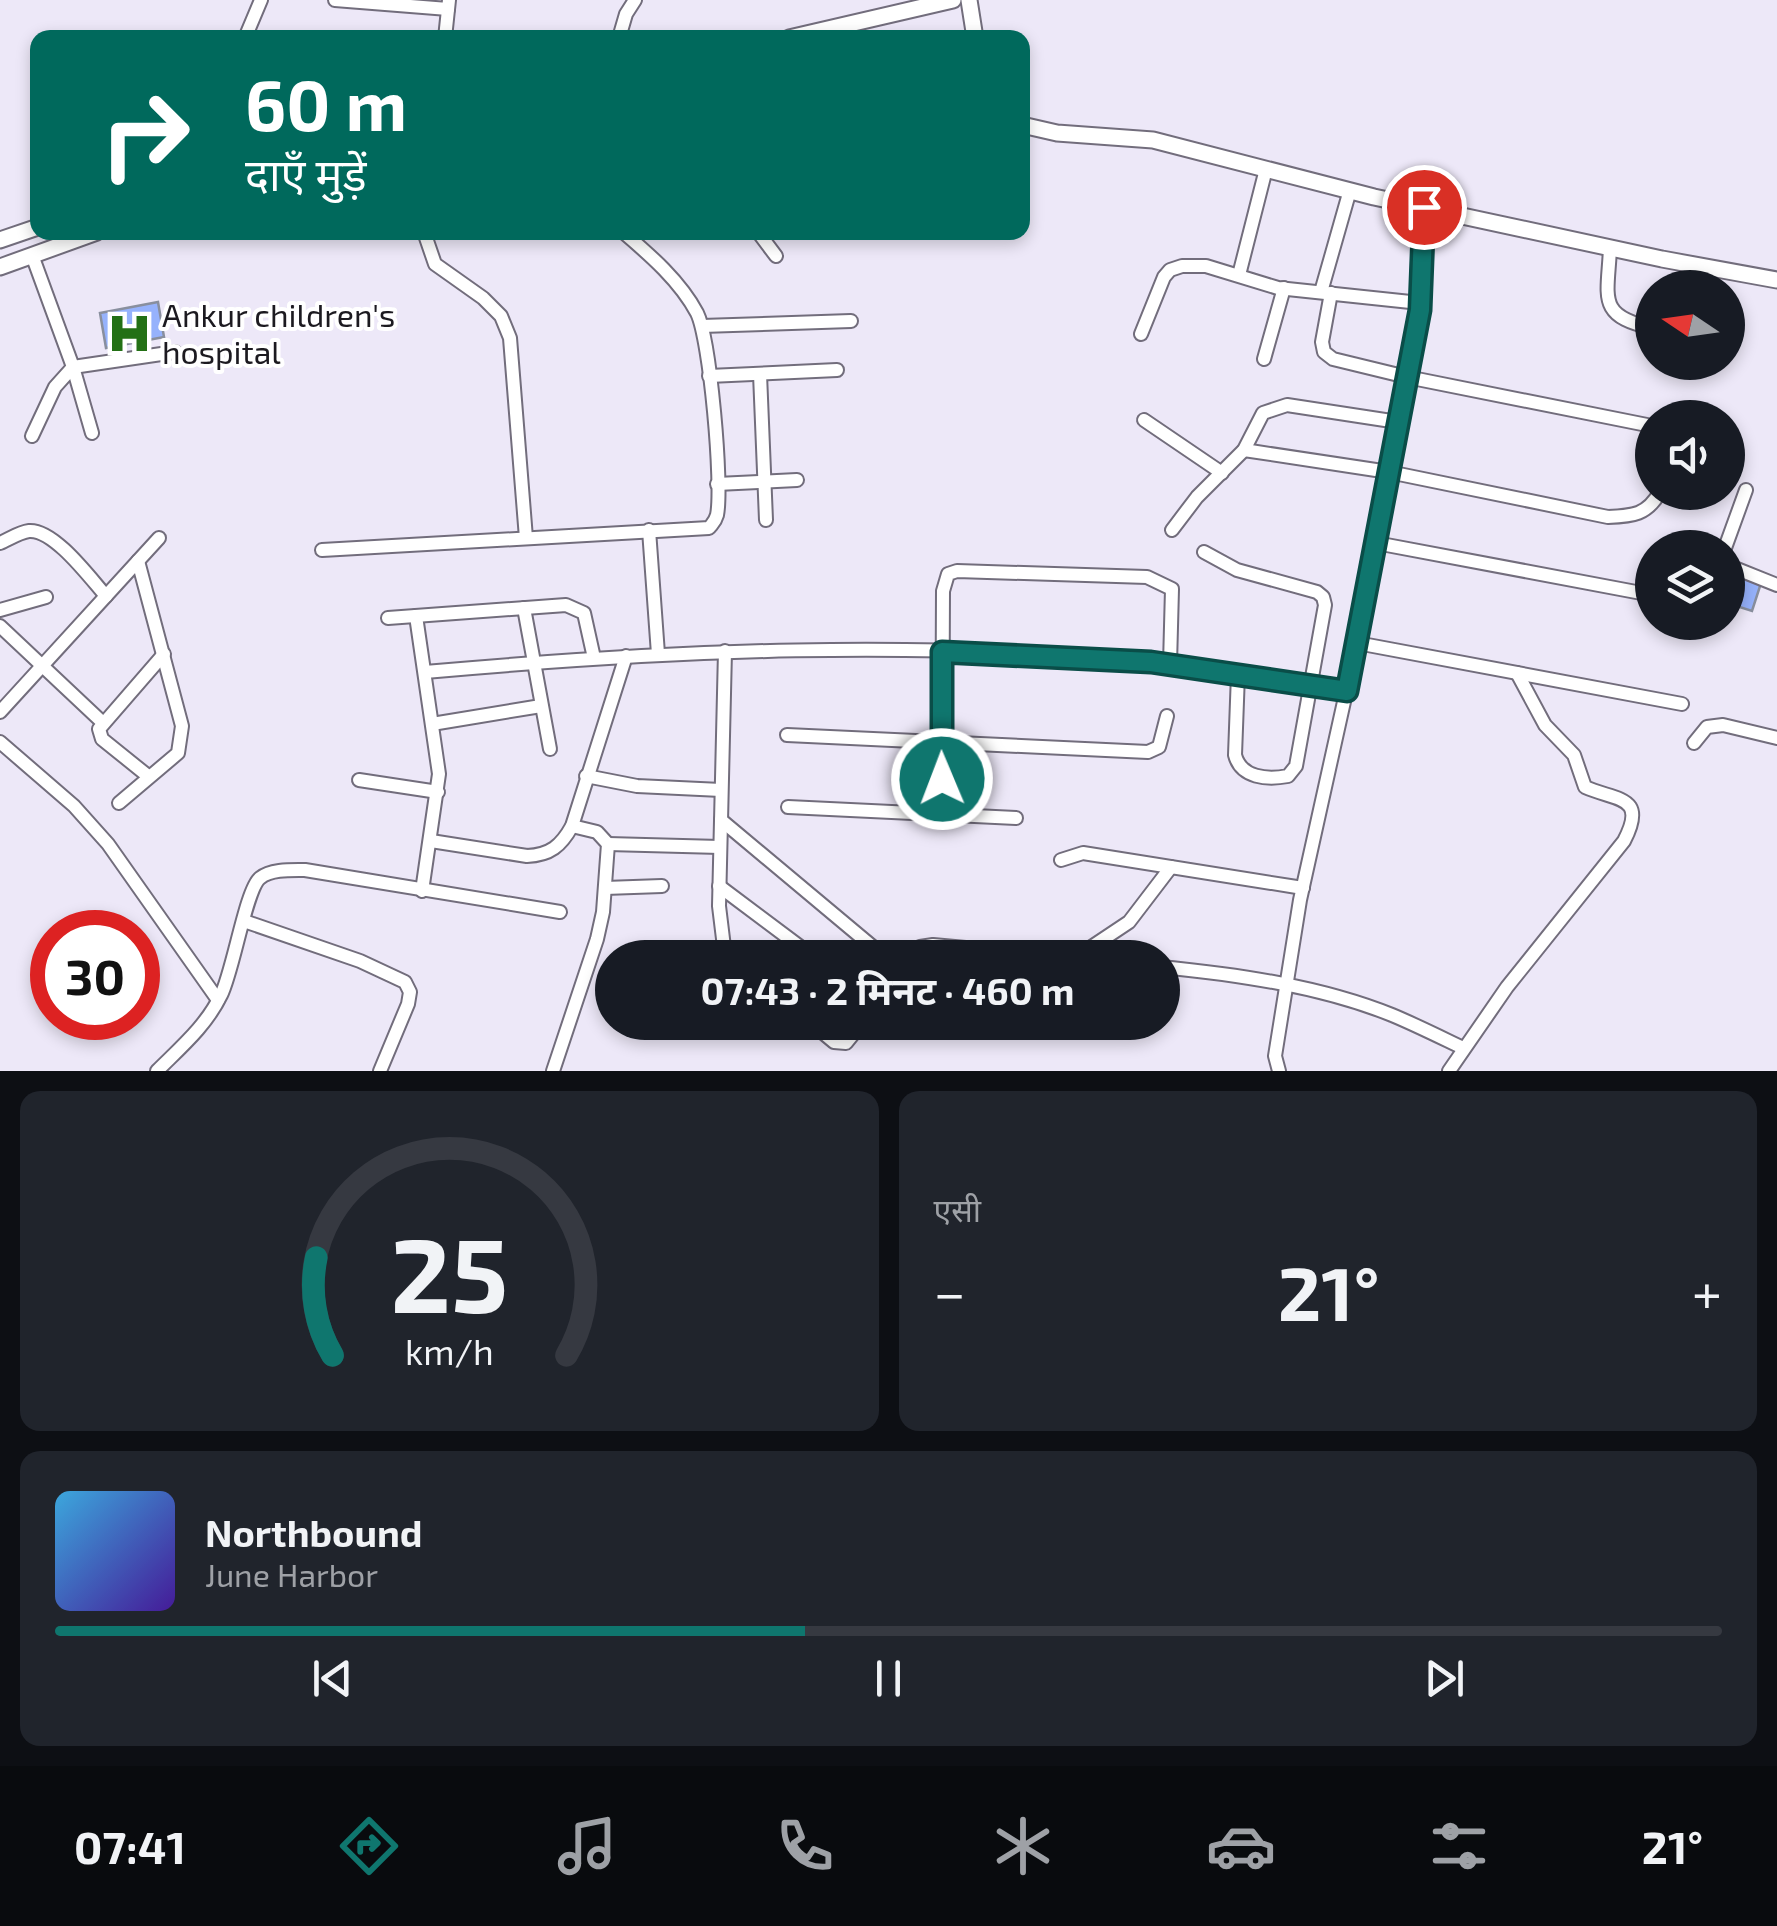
<!DOCTYPE html>
<html lang="hi">
<meta charset="utf-8">
<style>
body{margin:0;font-family:"Exo 2","Noto Sans Devanagari",sans-serif;background:#20242c;color:#f1f3f6;height:100vh;display:flex;flex-direction:column;font-size:38px;white-space:nowrap}
*{box-sizing:border-box;margin:0}
p{font-size:32px;color:#9ea1a6}
.icon{flex:none;width:55px;height:55px;fill:none;stroke:currentColor;stroke-width:2;stroke-linecap:round;stroke-linejoin:round}
.map{position:relative;height:1071px;overflow:hidden}
.side{display:flex;flex-direction:column;gap:20px;padding:20px;background:#0d0f14;flex:1}
.side>*{flex:none}
.top-card{position:absolute;left:30px;top:30px;width:1000px;height:210px;border-radius:20px;box-shadow:0 5px 15px #0003;background:#00695c;color:#fff;overflow:hidden}
.needle{width:65px;rotate:283deg}
.tools{position:absolute;left:1635px;top:270px;display:grid;gap:20px}
.tools a{display:grid;place-items:center;width:110px;height:110px;border-radius:50%;background:#171b24;box-shadow:0 5px 15px #0003;font-size:50px}
.speed{position:absolute;left:30px;top:910px;display:flex;gap:20px;font-size:50px;font-weight:700;text-align:center}
.speed>*{display:grid;place-content:center;width:130px;height:130px;border-radius:50%;background:#171b24;box-shadow:0 5px 15px #0003;line-height:1}
.speed .limit{border:15px solid #d22;background:#fff;color:#111}
.pin{position:absolute;display:grid;place-items:center;width:85px;height:85px;color:#fff;margin:-42px;border:5px solid #fff;border-radius:50%;box-shadow:0 2px 10px #0007}
.me{position:absolute;width:110px;margin:-55px;rotate:359deg;stroke-linejoin:round;filter:drop-shadow(0 0 8px #0008)}
.turn{display:flex;align-items:center;gap:35px;height:210px;padding:0 50px;font-size:45px}
.turn .icon{width:130px;height:130px;stroke-width:2.5}
.turn b{display:block;font-size:70px;line-height:85px}
.big{font-size:75px;font-weight:700;line-height:1.1}
.side .card{flex:1;display:flex;flex-direction:column;justify-content:center;gap:15px;min-width:0;padding:0 35px;border-radius:20px;background:#20242c}
.side .dial{align-items:center;gap:0}
.dial svg{height:260px;overflow:visible;fill:none;stroke:#363941;stroke-width:7;stroke-linecap:round;text-anchor:middle}
.dial text{fill:#f1f3f6;stroke:none}
.song{display:flex;align-items:center;gap:30px}
.cover{width:120px;height:120px;border-radius:15px;background:linear-gradient(135deg,hsl(200 70% 55%),hsl(260 70% 35%))}
.played{height:10px;border-radius:5px;background:linear-gradient(90deg,#0f766e 45%,#363941 45%)}
.keys{display:flex;justify-content:space-around;direction:ltr}
.heat{display:flex;justify-content:space-between;align-items:center;font-size:55px;direction:ltr}
.side .tiles{flex:1;display:grid;gap:20px;grid-template-columns:1fr 1fr}
.card:last-child{grid-column:span 2}
.trip{position:absolute;left:595px;top:940px;width:585px;height:100px;border-radius:50px;background:#171b24;box-shadow:0 5px 15px #0003;font-weight:700;line-height:100px;text-align:center}
.tabs{display:flex;height:160px;justify-content:space-around;align-items:center;background:#090b0e;color:#9ea1a6}
.tabs .icon{width:70px;height:70px}
.tabs .selected{color:#0f766e}
.tabs b{font-size:45px;color:#f1f3f6}
.map>svg:first-child{display:block}
.building{fill:#96b2fc;stroke:#898f9e;stroke-width:2.5}
.lines{fill:none;stroke-linecap:round;stroke-linejoin:round}
.minor-casing{stroke:#726d7c;stroke-width:16}
.tertiary-casing{stroke:#726d7c;stroke-width:19}
.minor{stroke:#fff;stroke-width:12}
.tertiary{stroke:#fff;stroke-width:15}
.route-casing{stroke:#0a4d48;stroke-width:25}
.route{stroke:#0f766e;stroke-width:18}
.labels{text-anchor:middle;stroke-width:8;stroke-linejoin:round;paint-order:stroke}
.poi-label{font-size:32px;fill:#1c1a20;stroke:#fff;text-anchor:start}
</style>
<div class="map">
<svg width="1777" height="1071" viewBox="0 0 1777 1071">
<rect width="100%" height="100%" fill="#ede8f8"/>
<g class="building">
<path d="M158 302 164 337 106 348 100 313Z"/>
<path d="M1740 573 1762 580 1752 611 1730 604Z"/>
</g>
<g class="lines">
<defs>
<g id="minor">
<path d="M335 0 448 9"/>
<path d="M245 38 261 0"/>
<path d="M445 38 449 0"/>
<path d="M619 38 626 14 635 0"/>
<path d="M424 232 435 264 483 298 501 316 510 338 526 538"/>
<path d="M758 232 776 256"/>
<path d="M1610 248C1608 297 1596 316 1652 328"/>
<path d="M32 255 73 367 92 433"/>
<path d="M1239 275 1266 169"/>
<path d="M1698 288 1702 267"/>
<path d="M1321 292 1350 190"/>
<path d="M1331 293 1322 342 1324 352 1333 359 1407 377 1652 426"/>
<path d="M702 326 851 321"/>
<path d="M1141 334 1164 277 1170 270 1182 266H1206L1278 288 1420 303"/>
<path d="M1264 359 1284 288"/>
<path d="M760 374 766 520"/>
<path d="M709 376 837 370"/>
<path d="M1144 420 1222 473"/>
<path d="M32 436 55 387 73 367 175 352"/>
<path d="M1244 450 1389 472 1608 517C1633 516 1647 515 1660 492"/>
<path d="M717 484 797 480"/>
<path d="M649 530 658 654"/>
<path d="M1172 530 1197 497 1244 450 1263 413 1287 405 1398 422"/>
<path d="M0 543C9 539 20 532 29 531 54 529 90 578 106 596"/>
<path d="M1376 543 1652 595"/>
<path d="M1725 548 1746 490"/>
<path d="M322 550 709 528C714 522 715 522 717 515 723 485 710 339 697 313 680 281 650 255 623 232"/>
<path d="M1204 552 1237 570 1317 592 1323 597 1325 605 1296 766 1288 776C1267 780 1241 778 1235 755L1238 674"/>
<path d="M1728 561 1732 567 1777 585"/>
<path d="M524 608 550 749"/>
<path d="M0 610 46 597"/>
<path d="M416 616 439 774 422 891"/>
<path d="M388 618 566 605 584 613 594 658"/>
<path d="M0 626 102 722"/>
<path d="M1357 643 1682 704"/>
<path d="M725 651 719 906 724 947 731 958"/>
<path d="M425 672C671 650 920 639 1167 664 1227 670 1287 682 1347 691"/>
<path d="M0 712 159 538"/>
<path d="M432 724 541 706"/>
<path d="M787 735 1148 752 1159 747 1167 716"/>
<path d="M0 742 74 806 108 844 218 1000"/>
<path d="M1694 743 1707 727 1723 725 1777 738"/>
<path d="M148 776 102 739 99 729 164 654"/>
<path d="M586 776 637 786 721 790"/>
<path d="M359 780 438 792"/>
<path d="M119 803 178 753 182 726 138 561"/>
<path d="M788 807 1016 818"/>
<path d="M942 814 943 591 948 574 957 571 1147 577 1172 589 1170 664"/>
<path d="M721 820 886 958"/>
<path d="M431 841 527 856C550 855 561 846 572 826L626 656"/>
<path d="M608 844 720 847"/>
<path d="M1061 860 1083 853 1303 888"/>
<path d="M719 886 811 955"/>
<path d="M605 888 662 886"/>
<path d="M244 921 360 961 405 982 410 992 408 1004 380 1071"/>
<path d="M908 958 920 947 933 945 1075 958"/>
<path d="M1075 958 1129 922 1171 867"/>
<path d="M1162 967C1240 975 1320 986 1392 1015 1416 1025 1440 1037 1463 1048"/>
<path d="M810 1022 834 1042 846 1043 863 1022"/>
<path d="M157 1071C181 1047 206 1026 221 995 233 972 246 889 260 878 271 869 291 870 305 870L560 912"/>
<path d="M553 1071 597 939 603 912 608 844 597 832 572 826"/>
<path d="M1279 1071 1275 1056 1300 900 1357 643 1420 310 1424 207"/>
<path d="M1449 1071 1507 987 1624 841C1648 795 1616 801 1585 787L1574 755 1545 725 1517 673"/>
</g>
<g id="tertiary">
<path d="M969 0 975 38"/>
<path d="M789 38 953 0"/>
<path d="M1022 125 1057 133 1153 140 1374 197 1662 259 1777 280"/>
<path d="M0 240 38 227"/>
<path d="M0 267 97 232"/>
</g>
</defs>
<use href="#minor" class="minor-casing"/>
<use href="#tertiary" class="tertiary-casing"/>
<use href="#minor" class="minor"/>
<use href="#tertiary" class="tertiary"/>
</g>
<g class="lines">
<defs>
<path id="route" d="M942 779V652L1151 662 1347 691 1420 310 1424 207"/>
</defs>
<use href="#route" class="route-casing"/>
<use href="#route" class="route"/>
</g>
<defs>
<symbol id="hospital-bare" viewBox="-9 -9 18 18"><path d="M-5-5h3v3.5h4V-5h3V5h-3V1.5h-4V5h-3Z" fill="#237015" stroke="#fff" stroke-width="2.5" paint-order="stroke"/></symbol>
</defs>
<g fill-rule="evenodd">
<use href="#hospital-bare" x="98" y="302" width="63" height="63"/>
</g>
<g class="labels">
<g class="poi-label">
<text x="162" y="327">Ankur children's<tspan x="162" dy="37">hospital</tspan></text>
</g>
</g>
</svg>
<div class="tools">
<a><svg class="needle" viewBox="-14 -14 28 28"><path d="M0-13l5 13h-10z" fill="#e53935"/><path d="M0 13l5-13h-10z" fill="#9ea1a6"/></svg></a>
<a><svg class="icon" aria-label="sound" viewBox="0 0 24 24"><path d="M4 9h4l5-4v14l-5-4H4zM17 9q2 3 0 6"/></svg></a>
<a><svg class="icon" aria-label="layers" viewBox="0 0 24 24"><path d="M12 4l9 5-9 5-9-5zM3 14l9 5 9-5"/></svg></a>
</div>
<div class="speed"><div class="limit">30</div></div>
<div class="pin" style="left:1424px;top:207px;background:#d93025"><svg class="icon" aria-label="arrive" viewBox="0 0 24 24"><path d="M6 21V4h12l-3 4 3 4H6"/></svg></div>
<svg class="me" style="left:942px;top:779px" viewBox="-20 -20 40 40"><circle r="17" fill="#0f766e" stroke="#fff" stroke-width="3"/><path d="M0-11L8 9 0 5-8 9z" fill="#fff"/></svg>
<div class="trip">07:43 · 2 मिनट · 460 m</div>
<div class="top-card">
<div class="turn"><svg class="icon" aria-label="right" viewBox="0 0 24 24"><path d="M7 20v-9h11M14 6l5 5-5 5"/></svg><div><b>60 m</b>दाएँ मुड़ें</div></div>
</div>
</div>
<section class="side">
<div class="tiles">
<div class="card dial"><svg viewBox="0 0 100 80">
<path d="M14 69A42 42 0 1 1 86 69"/>
<path d="M14 69A42 42 0 0 1 9 39" stroke="#0f766e"/>
<text x="50" y="56" font-size="32" font-weight="700">25</text>
<text x="50" y="72" font-size="11">km/h</text>
</svg></div>
<div class="card"><p>एसी</p>
<div class="heat"><a>−</a><b class="big">21°</b><a>+</a></div>
</div>
<div class="card">
<div class="song"><i class="cover"></i><div><b>Northbound</b><p>June Harbor</p></div></div>
<div class="played"></div>
<div class="keys"><svg class="icon" aria-label="previous" viewBox="0 0 24 24"><path d="M18 5L8 12l10 7zM5 5v14"/></svg><svg class="icon" aria-label="pause" viewBox="0 0 24 24"><path d="M8 5v14M16 5v14"/></svg><svg class="icon" aria-label="next" viewBox="0 0 24 24"><path d="M6 5l10 7-10 7zM19 5v14"/></svg></div>
</div>
</div>
</section>
<nav class="tabs">
<b>07:41</b>
<svg class="icon selected" aria-label="directions" viewBox="0 0 24 24"><path d="M12 3l9 9-9 9-9-9zM9 14v-3h6M13 9l2 2-2 2"/></svg>
<svg class="icon" aria-label="music" viewBox="0 0 24 24"><path d="M9 18V5l10-2v13"/><circle cx="6" cy="18" r="3"/><circle cx="16" cy="16" r="3"/></svg>
<svg class="icon" aria-label="phone" viewBox="0 0 24 24"><path d="M5 4h4l2 5-3 2q2 4 5 5l2-3 5 2v4C11 20 4 13 5 4z"/></svg>
<svg class="icon" aria-label="climate" viewBox="0 0 24 24"><path d="M12 3v18M4 7l16 10M4 17L20 7"/></svg>
<svg class="icon" aria-label="car" viewBox="0 0 24 24"><path d="M5 17H2v-5l4-1 3-4h7l3 4 3 1v5h-3M9 17h6M6 11h13"/><circle cx="7" cy="17" r="2"/><circle cx="17" cy="17" r="2"/></svg>
<svg class="icon" aria-label="filters" viewBox="0 0 24 24"><path d="M4 7h16M4 17h16"/><circle cx="9" cy="7" r="2"/><circle cx="15" cy="17" r="2"/></svg>
<b>21°</b>
</nav>
